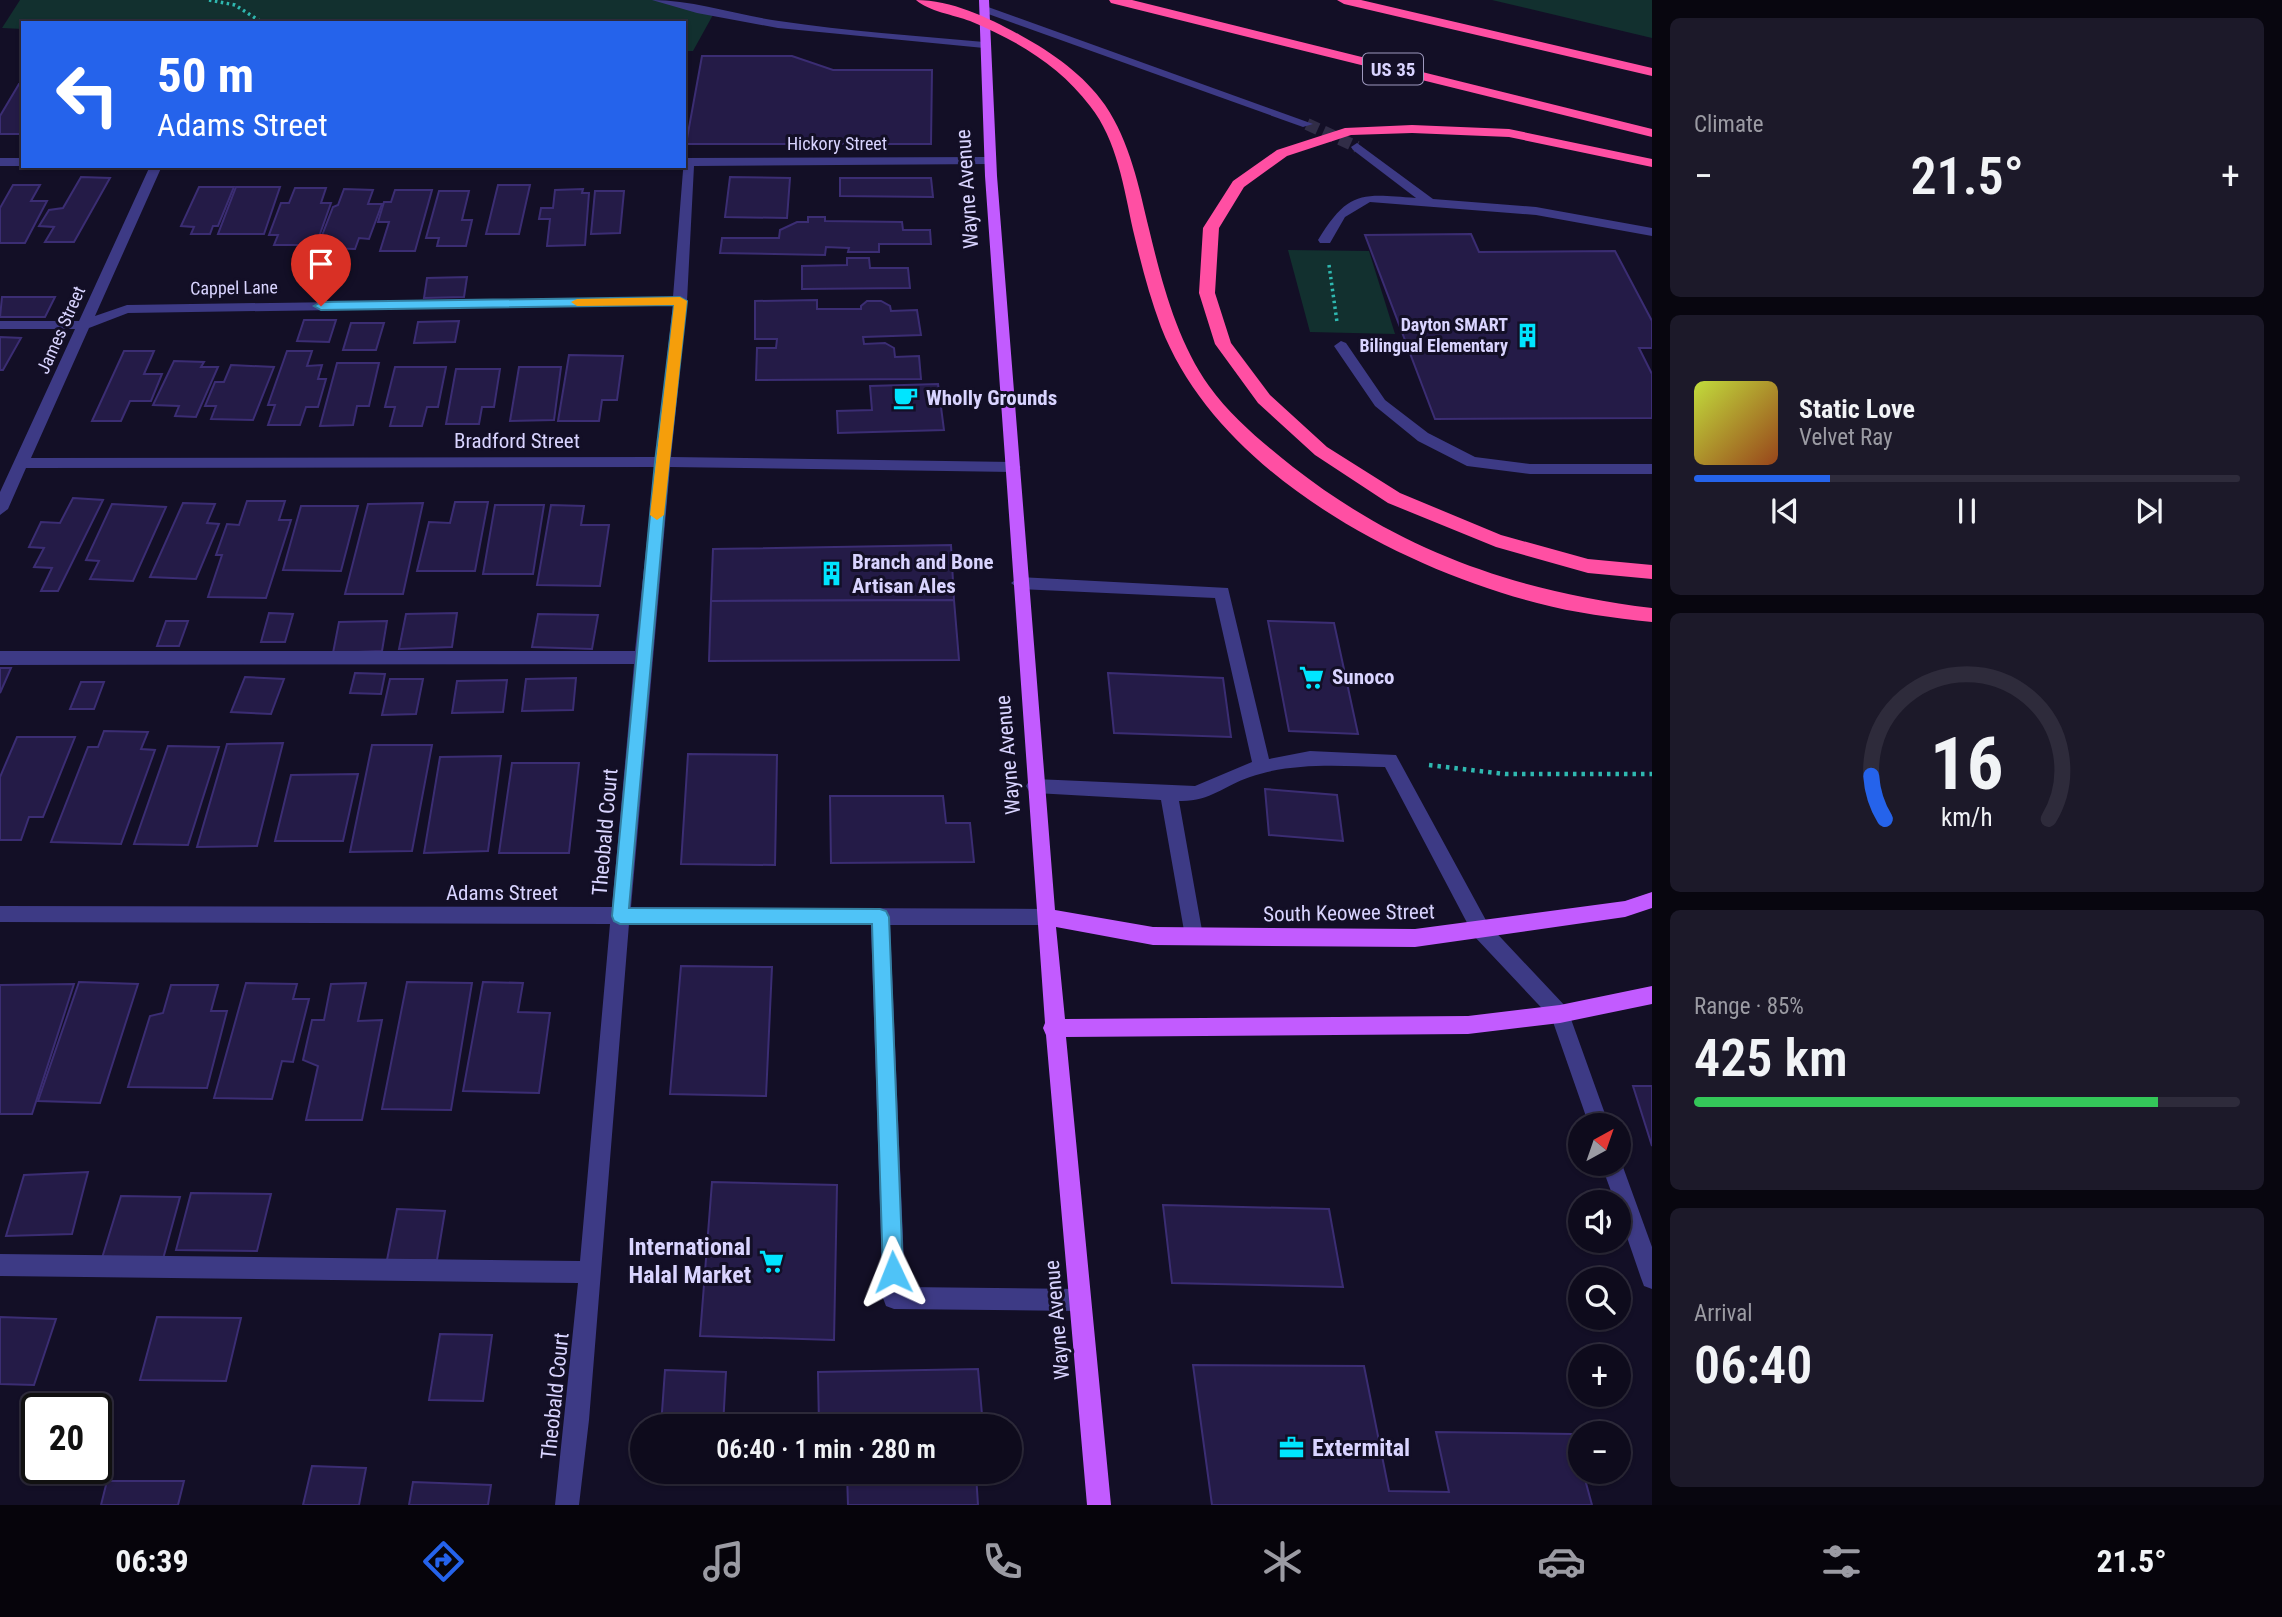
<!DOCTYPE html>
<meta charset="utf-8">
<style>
body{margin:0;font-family:"Roboto Condensed",sans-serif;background:#1c1929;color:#f1f3f6;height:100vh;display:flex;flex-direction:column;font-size:26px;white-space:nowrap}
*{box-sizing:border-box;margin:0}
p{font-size:23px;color:#9b9ba3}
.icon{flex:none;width:38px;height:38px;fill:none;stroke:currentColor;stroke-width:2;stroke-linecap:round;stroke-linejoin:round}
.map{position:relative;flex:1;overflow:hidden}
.drawer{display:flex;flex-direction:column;gap:18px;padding:18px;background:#08060f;width:630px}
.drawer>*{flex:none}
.top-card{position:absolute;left:21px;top:21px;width:665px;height:147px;border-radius:0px;box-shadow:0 2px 5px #0004,0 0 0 2px #2e2b3b;background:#2563eb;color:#fff;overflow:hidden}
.needle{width:46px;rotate:40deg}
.tools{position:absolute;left:1568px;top:1113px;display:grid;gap:14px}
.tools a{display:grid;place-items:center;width:63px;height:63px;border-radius:50%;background:#0e0b1c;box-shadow:0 2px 5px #0004,0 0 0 2px #2e2b3b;font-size:35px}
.speed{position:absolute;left:21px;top:1393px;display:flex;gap:14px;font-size:35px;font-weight:700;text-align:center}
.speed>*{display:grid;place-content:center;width:91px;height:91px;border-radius:50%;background:#0e0b1c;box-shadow:0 2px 5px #0004,0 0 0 2px #2e2b3b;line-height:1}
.speed .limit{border:4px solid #111;border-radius:10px;background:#fff;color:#111}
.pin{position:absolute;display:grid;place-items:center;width:60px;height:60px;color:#fff;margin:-72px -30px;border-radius:50% 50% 50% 0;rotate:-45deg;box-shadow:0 0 7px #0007}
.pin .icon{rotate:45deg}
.me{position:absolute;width:77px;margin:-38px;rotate:358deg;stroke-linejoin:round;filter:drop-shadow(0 0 5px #0008)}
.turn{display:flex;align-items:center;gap:24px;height:147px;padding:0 21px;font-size:32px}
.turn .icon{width:91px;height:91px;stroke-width:2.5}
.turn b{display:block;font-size:49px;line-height:60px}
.big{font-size:52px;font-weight:600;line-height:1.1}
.drawer .card{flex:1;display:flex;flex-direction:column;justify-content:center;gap:10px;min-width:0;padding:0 24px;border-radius:10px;background:#1c1929}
.drawer .dial{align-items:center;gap:0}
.dial svg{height:182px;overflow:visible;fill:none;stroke:#2e2b3b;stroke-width:7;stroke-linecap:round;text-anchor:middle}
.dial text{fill:#f1f3f6;stroke:none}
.song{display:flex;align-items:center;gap:21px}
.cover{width:84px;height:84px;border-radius:10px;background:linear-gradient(135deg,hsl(70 70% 55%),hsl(20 70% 35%))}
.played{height:7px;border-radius:4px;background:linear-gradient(90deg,#2563eb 25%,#2e2b3b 25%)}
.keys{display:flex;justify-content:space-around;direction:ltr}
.heat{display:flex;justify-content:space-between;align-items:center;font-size:38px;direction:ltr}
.charge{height:10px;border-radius:5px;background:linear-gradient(90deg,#34c759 85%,#2e2b3b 0)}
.trip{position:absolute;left:630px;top:1414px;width:392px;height:70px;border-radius:35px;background:#0e0b1c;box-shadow:0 2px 5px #0004,0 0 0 2px #2e2b3b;font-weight:600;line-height:70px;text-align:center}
.tabs{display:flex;height:112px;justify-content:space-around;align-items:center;background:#06040b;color:#9b9ba3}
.tabs .icon{width:49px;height:49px}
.tabs .current{color:#2563eb}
.tabs b{font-size:32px;color:#f1f3f6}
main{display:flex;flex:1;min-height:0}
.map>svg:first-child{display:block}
.green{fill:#12302f}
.building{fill:#241b47;stroke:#3b2d73;stroke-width:2}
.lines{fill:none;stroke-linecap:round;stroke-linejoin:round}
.minor-tunnel{stroke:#312d47;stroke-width:12;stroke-dasharray:12 6;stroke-linecap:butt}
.path-far1{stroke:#2fb8b0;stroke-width:3.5;stroke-dasharray:2.5 3.5;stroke-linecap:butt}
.path{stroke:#2fb8b0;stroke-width:4.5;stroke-dasharray:3.5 5;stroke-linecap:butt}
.minor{fill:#3d3a85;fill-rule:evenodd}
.major{fill:#c25bff;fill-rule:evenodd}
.highway{fill:#ff4fa3;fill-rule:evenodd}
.route{fill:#4fc3f7;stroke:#337fa1;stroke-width:2}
.slow{fill:#f59e0b}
.labels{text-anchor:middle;stroke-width:6;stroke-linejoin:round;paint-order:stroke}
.far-street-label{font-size:18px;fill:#d9d4ff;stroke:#130f26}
.far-poi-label{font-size:18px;font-weight:bold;fill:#d9d4ff;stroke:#130f26;text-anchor:end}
.shield{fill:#130f26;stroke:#9e99be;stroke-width:2}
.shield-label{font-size:19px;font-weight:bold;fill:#d9d4ff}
.street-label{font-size:21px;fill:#d9d4ff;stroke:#130f26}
.poi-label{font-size:21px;font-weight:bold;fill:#d9d4ff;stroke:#130f26;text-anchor:start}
.near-poi-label{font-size:24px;font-weight:bold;fill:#d9d4ff;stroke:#130f26;text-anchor:end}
</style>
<main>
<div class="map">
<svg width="1652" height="1505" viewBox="0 0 1652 1505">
<rect width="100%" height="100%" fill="#130f26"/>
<g class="green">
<path d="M20 0H657L714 13 693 51H684V23H23V29L2 28Z"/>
<path d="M1492 0H1652V38Z"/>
<path d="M1288 250 1369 251 1395 334 1310 332Z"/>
</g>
<g class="building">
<path d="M702 56H792L833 70H932L931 144H686Z"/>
<path d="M19 84H23V129L20 134H0V116Z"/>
<path d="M81 177 110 178 74 242H45L54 227 39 226 49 210 63 208Z"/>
<path d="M730 177 790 178 787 218 725 217Z"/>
<path d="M840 178H931L933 197 840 196Z"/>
<path d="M13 185H40L31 201H47L25 243H0V208Z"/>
<path d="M498 185H530L519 234H486Z"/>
<path d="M199 187H234L218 226H213L210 234H191L194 227 181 226Z"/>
<path d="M236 187H280L264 234H218Z"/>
<path d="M295 188H326L321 203H331L316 245H274L278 235H269L281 203H289Z"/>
<path d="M344 189 373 190 368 204H382L369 239 359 238 355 249 325 248 329 238H321L333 207 338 205Z"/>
<path d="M583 189 582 193H589L585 245 547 246 550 219H539L541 208H553L555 190Z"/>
<path d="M395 190H432L415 251H380L389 222H378L384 202H391Z"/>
<path d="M439 191H469L462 220H472L466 246H437L439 238H426Z"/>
<path d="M595 191H624L620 233 591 234Z"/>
<path d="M808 217H825V221L902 222 903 230H930L931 244H879V252H848L849 248 826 247 825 255 720 253 722 238H779L780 230 797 222H808Z"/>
<path d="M1471 234 1479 252 1615 251 1652 321V348H1639L1652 374V418L1435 419 1365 235Z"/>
<path d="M847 258H869L870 268H908L910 288 802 289V266L847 265Z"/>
<path d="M467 277 464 297 424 298 427 278Z"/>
<path d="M2 297H55L45 317H0Z"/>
<path d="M817 300V309H861V306L867 301H881L890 306 891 311 917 310 921 335 863 337 864 344 885 343 894 348 895 357 919 356 921 379 756 380 757 348H776L777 339H755V301Z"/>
<path d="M304 320H336L329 342 297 341Z"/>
<path d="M459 321 455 342 414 343 418 322Z"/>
<path d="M351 323H384L376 350H343Z"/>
<path d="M0 337 21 338 3 370H0Z"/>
<path d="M124 351H154L144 374H162L151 401H130L121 421H92Z"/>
<path d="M287 351H312L307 366 322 365 318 379H326L318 407H306L300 425H268L275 405H268Z"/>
<path d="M569 355 623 356 617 400H602L599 421H558Z"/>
<path d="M174 361 204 362 201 367H218L196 417 175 416 179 406 153 405Z"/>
<path d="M337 363H379L369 406H357L353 425 320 426Z"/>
<path d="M231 365 274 367 253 420 211 419 216 406H205L215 382H224Z"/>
<path d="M395 367H446L438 407H427L422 426H390L395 407H385Z"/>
<path d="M519 367H561L554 420 510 421Z"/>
<path d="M456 369H500L494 407H482L479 424H446Z"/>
<path d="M938 384 944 430 838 433 837 411 872 410 870 386Z"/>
<path d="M73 498 103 500 58 591H41L52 568 34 567 44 548 29 547 41 522 60 523Z"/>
<path d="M247 501H285L279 520H291L266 598 208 597 222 555H216L227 524 239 525Z"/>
<path d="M455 502H488L475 571H417L429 522 450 523Z"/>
<path d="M183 503 215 504 207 523 219 524 196 579 150 577Z"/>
<path d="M423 503 403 594H345L368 504Z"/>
<path d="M112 504 166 507 133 581 90 579 99 561 86 560Z"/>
<path d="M495 505H544L533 574H483Z"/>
<path d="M551 505 584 506 581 525H609L600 586 537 585Z"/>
<path d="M301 506H358L341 571 283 570Z"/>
<path d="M951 545 954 600 711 601 713 549Z"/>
<path d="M954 600 959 660 709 661 711 601Z"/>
<path d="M269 613 293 614 285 642H261Z"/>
<path d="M457 613 452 647 399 649 406 614Z"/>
<path d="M538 614 598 615 592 649 532 647Z"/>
<path d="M166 621H188L179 646H157Z"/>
<path d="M387 621 382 651 333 653 339 622Z"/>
<path d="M1268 621 1334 623 1358 734 1289 731Z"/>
<path d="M0 668H11L0 693Z"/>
<path d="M355 673 385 674 381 694 350 693Z"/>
<path d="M1108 673 1223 678 1231 737 1114 733Z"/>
<path d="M245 677 284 679 271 714 231 712Z"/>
<path d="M576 678 573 710 522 711 526 679Z"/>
<path d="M390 679H423L416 714 382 715Z"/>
<path d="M507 680 503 712 452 713 457 681Z"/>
<path d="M81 682H104L94 709H70Z"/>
<path d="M104 731 148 732 141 749 155 750 121 844 51 842 88 747H98Z"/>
<path d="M17 737H75L43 817H29L21 840H0V777Z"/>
<path d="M283 743 257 846 197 847 227 744Z"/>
<path d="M372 745H432L412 851 350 852Z"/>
<path d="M168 746 219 747 188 845 134 844Z"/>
<path d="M688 754 777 755 775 865 681 864Z"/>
<path d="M501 756 488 851 424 853 440 757Z"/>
<path d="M512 763H579L569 853H499Z"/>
<path d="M358 774 343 841H275L291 775Z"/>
<path d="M1265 789 1337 795 1343 841 1269 835Z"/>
<path d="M830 796H943L946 823H970L974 862 831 863Z"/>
<path d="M681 966 772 967 766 1096 670 1094Z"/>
<path d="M79 982 138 984 100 1103 38 1101Z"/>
<path d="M407 982 472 983 451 1110 382 1109Z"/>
<path d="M483 982 523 983 518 1012 550 1013 539 1093 463 1091Z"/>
<path d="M246 983 297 984 293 999H309L293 1062 282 1061 272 1099 214 1098Z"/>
<path d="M366 983 358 1021 382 1020 362 1120H306L318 1066 303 1060 312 1020H324L331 984Z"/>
<path d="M74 984 32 1114H0V985Z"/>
<path d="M171 985H218L211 1011H227L207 1088 128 1087 150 1016 163 1013Z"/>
<path d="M1633 1086H1652V1146Z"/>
<path d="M88 1172 72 1234 6 1236 24 1175Z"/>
<path d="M712 1182 837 1185 834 1340 700 1336Z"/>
<path d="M191 1193 271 1194 257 1251 176 1250Z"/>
<path d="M121 1196 180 1197 163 1259 102 1258Z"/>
<path d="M1163 1205 1329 1209 1343 1287 1172 1283Z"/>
<path d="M397 1209 445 1211 437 1260H387Z"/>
<path d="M0 1317 56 1319 34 1385 0 1384Z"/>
<path d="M157 1317 241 1318 226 1381 140 1380Z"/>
<path d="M440 1334 492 1335 483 1401 429 1400Z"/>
<path d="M1193 1365 1364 1366 1389 1491 1449 1492 1436 1432 1572 1434 1580 1472H1583L1592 1505H1212Z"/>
<path d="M978 1369 983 1426H819L818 1372Z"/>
<path d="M665 1370 726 1372 723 1426H661Z"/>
<path d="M312 1466 366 1468 359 1505H303Z"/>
<path d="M847 1474H976L978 1505H848Z"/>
<path d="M107 1481H184L178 1505H101Z"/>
<path d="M413 1482 491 1485 488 1505H409Z"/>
</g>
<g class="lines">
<path class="minor-tunnel" d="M1307 124 1357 147"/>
<g class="path-far1">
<path d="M209 0 235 5 263 23"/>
<path d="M1329 265 1337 322"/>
</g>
<path class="path" d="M1429 765 1505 774H1652"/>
<g class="minor">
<path d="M652 0C694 0 737 15 779 21 847 31 916 36 984 42L990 45 984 48 778 28 697 13Z"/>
<path d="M980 7H988L1313 124 1303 127 980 11Z"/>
<path d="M1357 143 1433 199 1536 207 1652 228V236L1536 215 1370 202 1345 217 1330 243H1320L1318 240C1349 190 1361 194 1416 198L1353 150 1351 147Z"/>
<path d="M989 157 993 158V164L694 166 687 301 671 457 1013 462 1021 467 1013 472 670 467 631 907 1045 909 1052 911 1054 917 1052 923 1045 925H890L905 1287 1080 1289 1088 1292 1091 1300 1088 1308 1080 1311 894 1309 886 1306 883 1298 871 925 629 924 589 1420 579 1505H555L578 1283 0 1276V1254L580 1261 610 924 0 922V906L612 907 634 664 0 665V651H635L655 467 26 468 8 509 0 515V492L75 329H0V321H79L150 166H162L95 316 127 305 673 297 684 158ZM673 305 656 457 31 458 89 328 128 313Z"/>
<rect x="0" y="158" width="23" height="8"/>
<path d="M1341 341 1346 343 1385 400 1428 433 1475 457 1530 464H1652V474H1530L1467 466 1418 441 1375 406 1334 346Z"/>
<path d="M1019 577 1228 588 1269 759 1310 751 1396 755 1488 924 1567 1008 1609 1125H1589L1552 1019 1474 936 1385 767C1340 766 1293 762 1250 777 1223 786 1210 802 1179 801L1203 936 1200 942 1193 945 1186 942 1161 800 1035 793 1029 791 1026 786 1029 781 1035 779 1195 786 1252 762 1215 598 1019 589 1011 583Z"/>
<path d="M1619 1156 1652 1247V1289L1644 1286 1641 1278 1619 1214V1202H1615L1601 1164H1619Z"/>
</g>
<path class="major" d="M979 0H989L997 176 1055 910 1153 927 1415 929 1625 901 1652 892V908L1625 917 1415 947 1153 945 1056 927 1065 1019 1468 1016 1560 1005 1652 986V1004L1560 1023 1468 1034 1066 1037 1111 1505H1087L1046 1035 1043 1028 1045 1023 985 176Z"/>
<g class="highway">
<path d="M916 0C952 0 989 18 1020 35 1053 53 1084 75 1105 105 1130 142 1139 187 1149 229 1162 283 1177 341 1209 386 1232 418 1263 443 1293 467 1402 552 1516 591 1652 608V622C1613 618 1575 613 1537 603 1395 566 1217 471 1161 327 1149 295 1141 263 1133 230 1124 188 1117 140 1090 106 1060 66 1016 40 970 21 954 15 928 11 916 0Z"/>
<path d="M1109 0H1132L1652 129V137L1111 3Z"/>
<path d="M1337 0H1361L1652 68V76L1344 4Z"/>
<path d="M1412 125 1509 129 1652 159V167L1509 137 1412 133 1351 135 1287 156 1244 187 1219 228 1215 293 1231 343 1270 395 1327 447 1400 493 1501 535 1588 559 1652 565V579L1588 573 1496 547 1388 503 1315 455 1258 403 1215 344 1199 293 1203 228 1233 181 1277 150 1345 128Z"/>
</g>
</g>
<path class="route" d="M680 297 687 301 669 462 629 908 880 909 886 911 889 917 903 1272 900 1279 893 1282 886 1279 883 1272 872 924H620L614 921 612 916 655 462 674 305 321 310 314 306 321 302Z"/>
<path class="slow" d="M680 297 687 301 664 515 657 520 650 515 674 305 577 306 571 302 577 299Z"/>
<defs>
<symbol id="building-bare" viewBox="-9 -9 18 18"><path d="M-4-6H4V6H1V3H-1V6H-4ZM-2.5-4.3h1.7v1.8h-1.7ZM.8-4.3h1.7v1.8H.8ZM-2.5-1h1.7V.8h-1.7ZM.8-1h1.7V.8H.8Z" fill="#00e5ff" stroke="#130f26" stroke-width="2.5" paint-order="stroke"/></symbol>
<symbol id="cafe-bare" viewBox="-9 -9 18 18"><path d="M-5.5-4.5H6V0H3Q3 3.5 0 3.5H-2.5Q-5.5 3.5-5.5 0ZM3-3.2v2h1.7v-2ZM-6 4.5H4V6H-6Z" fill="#00e5ff" stroke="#130f26" stroke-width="2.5" paint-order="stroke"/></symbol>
<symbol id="supermarket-bare" viewBox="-9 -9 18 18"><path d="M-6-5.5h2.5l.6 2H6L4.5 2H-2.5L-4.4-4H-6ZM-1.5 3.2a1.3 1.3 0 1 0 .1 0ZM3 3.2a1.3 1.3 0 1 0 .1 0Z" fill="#00e5ff" stroke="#130f26" stroke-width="2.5" paint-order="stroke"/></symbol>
<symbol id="office-bare" viewBox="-9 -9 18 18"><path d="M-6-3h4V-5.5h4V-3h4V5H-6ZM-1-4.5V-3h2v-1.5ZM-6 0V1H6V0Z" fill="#00e5ff" stroke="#130f26" stroke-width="2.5" paint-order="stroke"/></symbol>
</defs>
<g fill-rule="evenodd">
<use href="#building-bare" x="1510" y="318" width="35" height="35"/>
<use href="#cafe-bare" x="888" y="380" width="35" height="35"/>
<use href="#building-bare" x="814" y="556" width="35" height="35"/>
<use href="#supermarket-bare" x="1294" y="660" width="35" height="35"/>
<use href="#supermarket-bare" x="754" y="1244" width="35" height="35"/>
<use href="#office-bare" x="1274" y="1430" width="35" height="35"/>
</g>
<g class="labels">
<g class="far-street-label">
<text x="837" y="150">Hickory Street</text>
<text transform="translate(234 288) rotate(-1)" y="6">Cappel Lane</text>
<text transform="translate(61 330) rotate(-66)" y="6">James Street</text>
</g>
<g class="far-poi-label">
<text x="1508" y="331">Dayton SMART<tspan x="1508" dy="21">Bilingual Elementary</tspan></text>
</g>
<rect class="shield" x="1363" y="53.5" width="60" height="31" rx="5"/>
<g class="shield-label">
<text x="1393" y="76">US 35</text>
</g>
<g class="street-label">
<text transform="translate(967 189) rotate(-94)" y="7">Wayne Avenue</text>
<text x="517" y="448">Bradford Street</text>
<text transform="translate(1008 755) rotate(-95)" y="7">Wayne Avenue</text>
<text transform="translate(605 832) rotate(-85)" y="7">Theobald Court</text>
<text x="502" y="900">Adams Street</text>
<text transform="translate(1349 913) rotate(-1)" y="7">South Keowee Street</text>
<text transform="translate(1057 1320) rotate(-95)" y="7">Wayne Avenue</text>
<text transform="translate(555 1396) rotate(-84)" y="7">Theobald Court</text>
</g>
<g class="poi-label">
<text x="926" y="405">Wholly Grounds</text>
<text x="852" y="569">Branch and Bone<tspan x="852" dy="24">Artisan Ales</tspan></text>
<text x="1332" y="684">Sunoco</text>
</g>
<g class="near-poi-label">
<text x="751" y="1255">International<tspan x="751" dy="28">Halal Market</tspan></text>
<text x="1312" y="1456" text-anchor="start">Extermital</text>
</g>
</g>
</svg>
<div class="tools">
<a><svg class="needle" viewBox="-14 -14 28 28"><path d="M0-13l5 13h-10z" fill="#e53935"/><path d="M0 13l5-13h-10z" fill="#9b9ba3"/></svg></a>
<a><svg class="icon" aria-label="sound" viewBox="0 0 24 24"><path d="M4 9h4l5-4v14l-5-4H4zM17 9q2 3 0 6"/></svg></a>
<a><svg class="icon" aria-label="search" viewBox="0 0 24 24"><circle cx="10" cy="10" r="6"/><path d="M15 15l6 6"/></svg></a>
<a>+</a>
<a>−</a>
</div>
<div class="speed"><div class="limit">20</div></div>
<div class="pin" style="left:321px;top:306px;background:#d93025"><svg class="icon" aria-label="arrive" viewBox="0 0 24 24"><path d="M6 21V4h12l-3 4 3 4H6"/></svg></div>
<svg class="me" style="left:893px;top:1272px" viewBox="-20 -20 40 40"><path d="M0-17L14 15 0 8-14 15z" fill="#4fc3f7" stroke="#fff" stroke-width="4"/></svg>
<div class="trip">06:40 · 1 min · 280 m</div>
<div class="top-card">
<div class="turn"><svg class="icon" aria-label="left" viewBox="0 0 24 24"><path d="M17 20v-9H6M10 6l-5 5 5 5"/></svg><div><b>50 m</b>Adams Street</div></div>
</div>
</div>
<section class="drawer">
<div class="card"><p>Climate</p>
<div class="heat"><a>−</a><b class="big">21.5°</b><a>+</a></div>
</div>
<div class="card">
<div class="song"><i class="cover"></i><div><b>Static Love</b><p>Velvet Ray</p></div></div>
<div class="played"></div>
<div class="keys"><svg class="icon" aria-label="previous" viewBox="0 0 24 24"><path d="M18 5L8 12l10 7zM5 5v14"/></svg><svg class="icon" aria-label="pause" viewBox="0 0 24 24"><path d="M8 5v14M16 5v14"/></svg><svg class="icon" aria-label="next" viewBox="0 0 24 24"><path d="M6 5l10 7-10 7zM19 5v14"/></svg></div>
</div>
<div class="card dial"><svg viewBox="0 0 100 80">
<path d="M14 69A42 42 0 1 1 86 69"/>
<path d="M14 69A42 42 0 0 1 8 50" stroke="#2563eb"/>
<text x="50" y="56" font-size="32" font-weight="700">16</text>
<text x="50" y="72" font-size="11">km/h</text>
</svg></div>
<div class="card"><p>Range · 85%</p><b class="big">425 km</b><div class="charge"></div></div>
<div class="card"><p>Arrival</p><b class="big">06:40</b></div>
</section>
</main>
<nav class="tabs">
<b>06:39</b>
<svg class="icon current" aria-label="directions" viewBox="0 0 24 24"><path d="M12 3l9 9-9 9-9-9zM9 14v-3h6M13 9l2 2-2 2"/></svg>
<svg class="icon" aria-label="music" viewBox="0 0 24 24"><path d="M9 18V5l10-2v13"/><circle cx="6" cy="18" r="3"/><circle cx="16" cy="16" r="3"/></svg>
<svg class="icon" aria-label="phone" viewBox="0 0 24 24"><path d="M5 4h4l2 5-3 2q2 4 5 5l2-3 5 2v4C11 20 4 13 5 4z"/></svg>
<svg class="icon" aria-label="climate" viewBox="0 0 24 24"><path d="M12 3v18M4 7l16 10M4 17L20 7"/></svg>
<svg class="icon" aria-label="car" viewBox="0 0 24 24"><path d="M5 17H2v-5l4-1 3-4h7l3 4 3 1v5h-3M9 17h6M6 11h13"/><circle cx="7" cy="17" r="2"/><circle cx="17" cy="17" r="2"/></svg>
<svg class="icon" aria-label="filters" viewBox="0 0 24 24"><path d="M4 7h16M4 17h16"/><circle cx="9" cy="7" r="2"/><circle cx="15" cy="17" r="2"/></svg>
<b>21.5°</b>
</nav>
